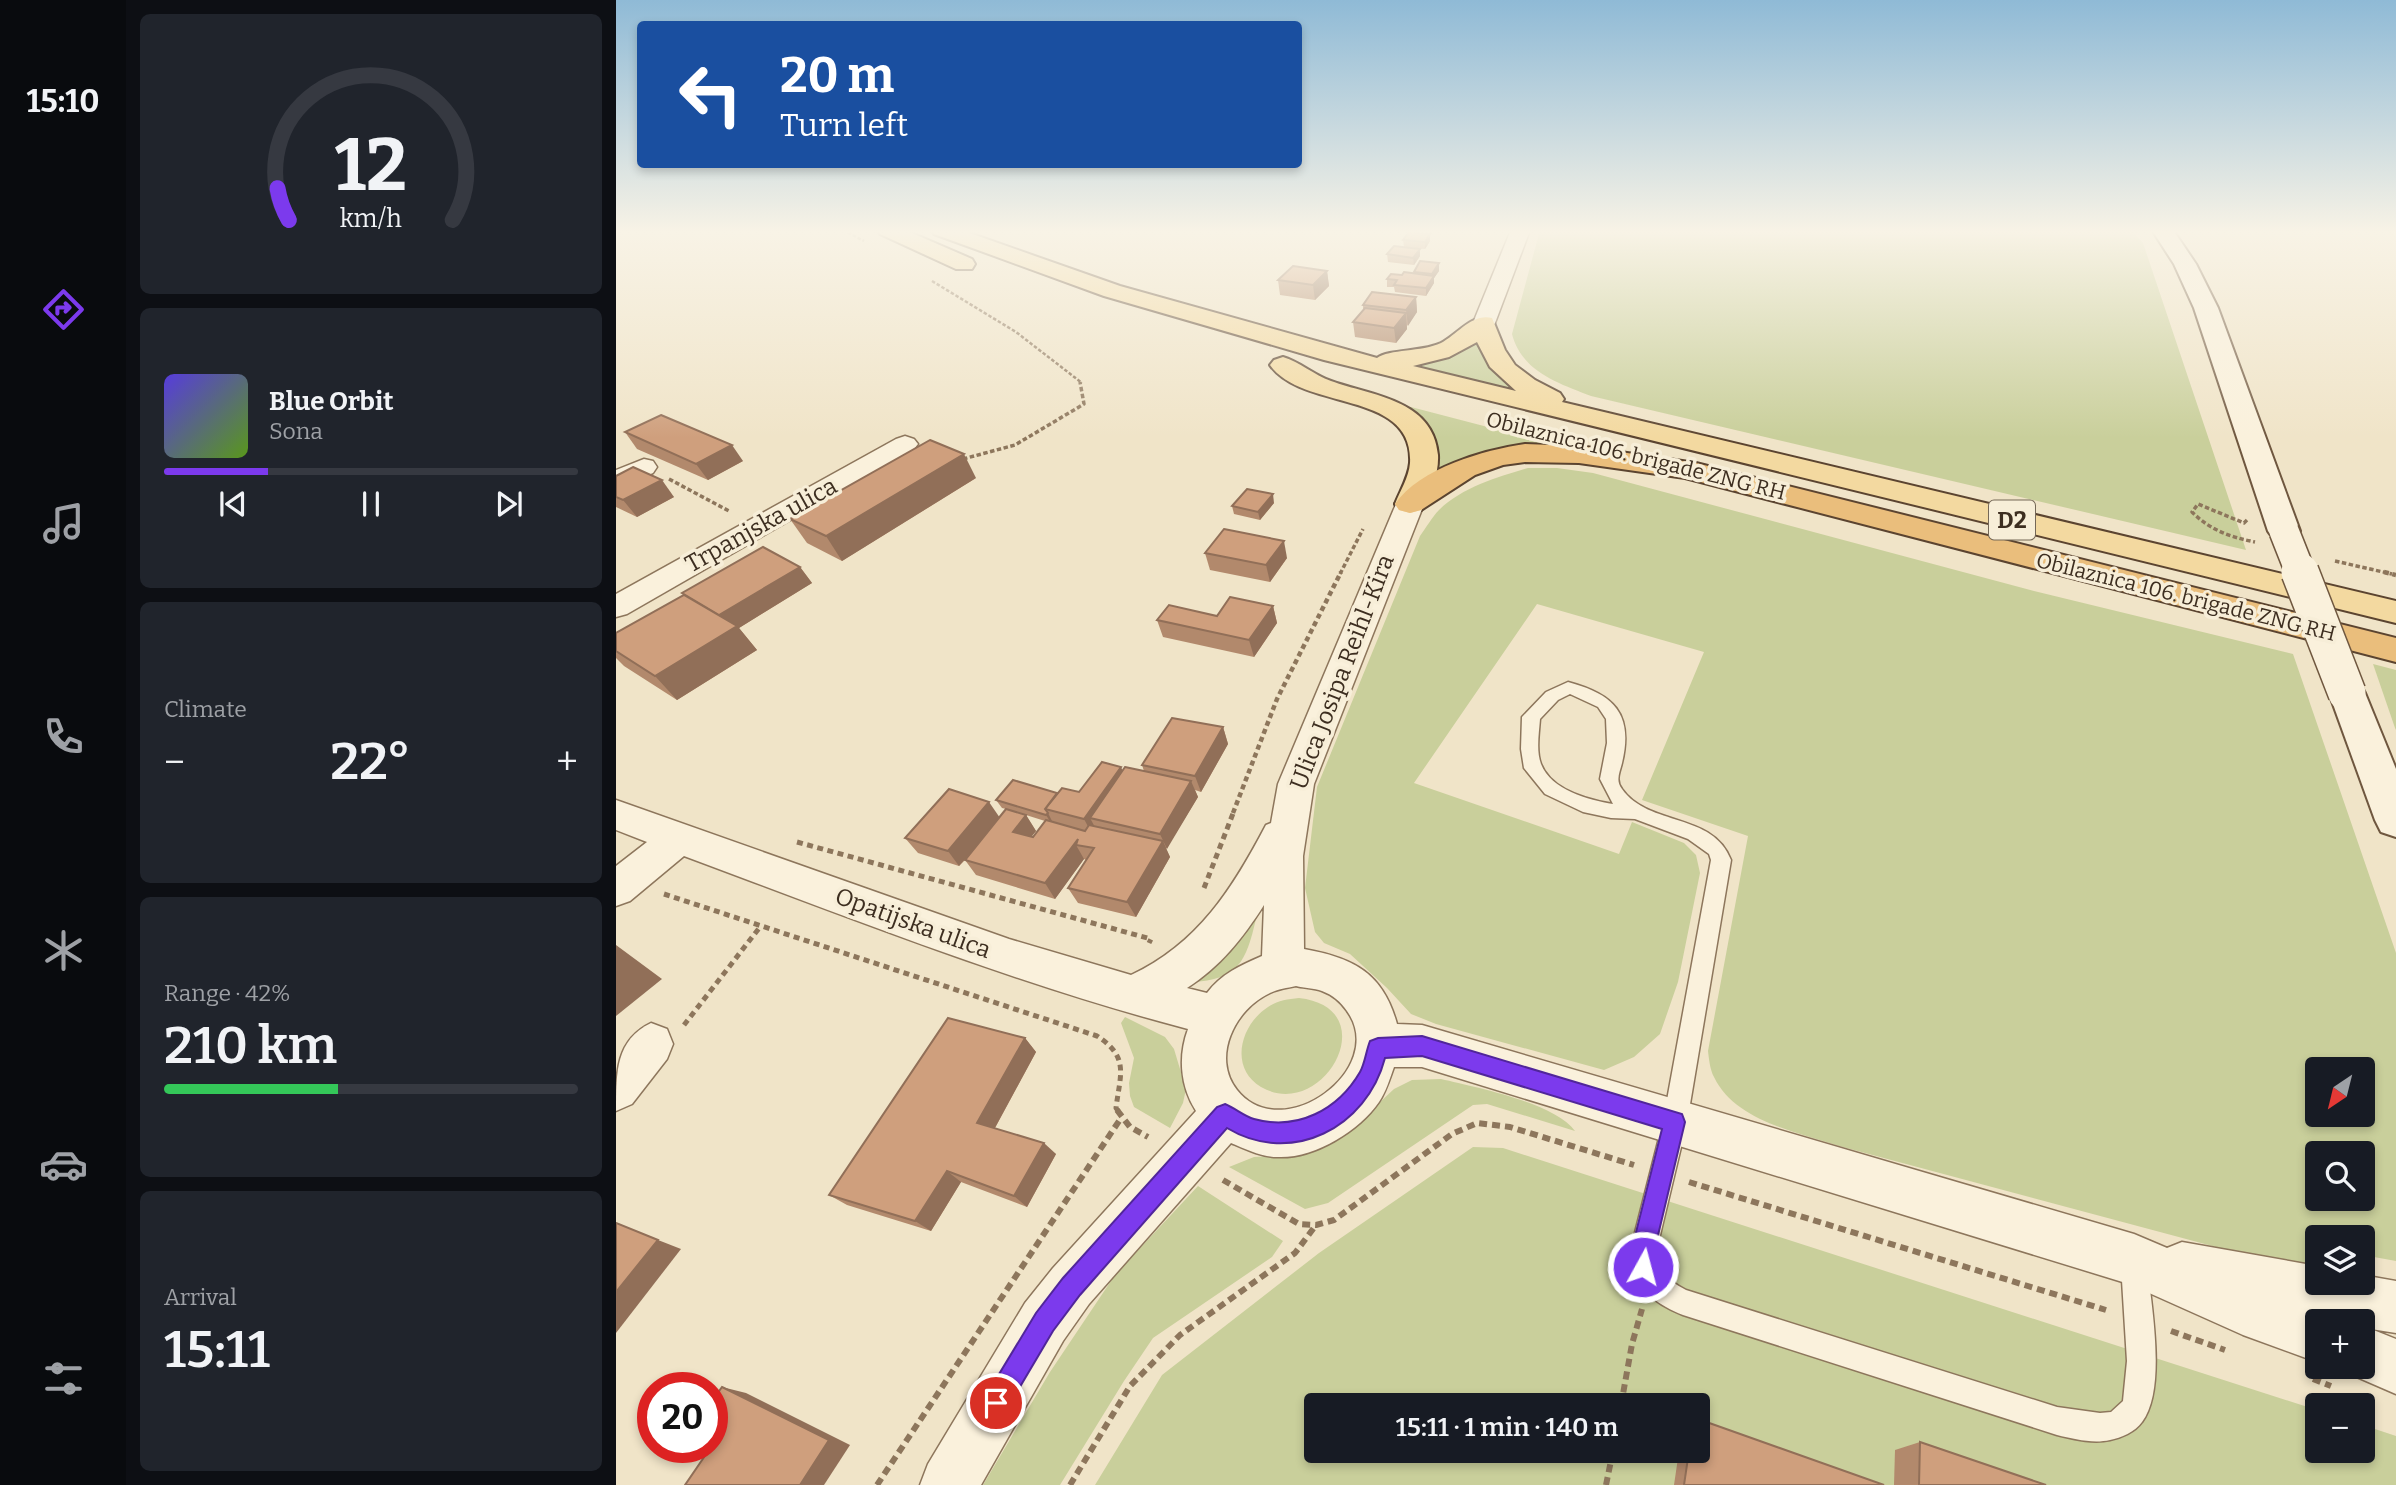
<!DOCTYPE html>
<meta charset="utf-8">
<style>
body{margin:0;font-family:Bitter,serif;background:#20242c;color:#f1f3f6;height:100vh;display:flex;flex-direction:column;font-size:26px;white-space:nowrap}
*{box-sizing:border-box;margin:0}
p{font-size:23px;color:#9ea1a6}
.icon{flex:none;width:38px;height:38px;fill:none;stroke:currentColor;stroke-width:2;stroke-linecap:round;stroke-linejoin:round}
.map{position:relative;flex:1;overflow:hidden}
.sheet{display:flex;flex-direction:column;gap:14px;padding:14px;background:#0d0f14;width:490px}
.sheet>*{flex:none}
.hud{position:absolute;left:21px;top:21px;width:665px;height:147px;border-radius:7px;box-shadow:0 4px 10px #0003;background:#1a4fa0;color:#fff;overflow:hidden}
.needle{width:46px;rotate:215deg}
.buttons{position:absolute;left:1689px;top:1057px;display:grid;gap:14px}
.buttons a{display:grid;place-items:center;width:70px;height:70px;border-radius:7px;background:#171b24;box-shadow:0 4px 10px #0003;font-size:35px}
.speed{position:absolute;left:21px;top:1372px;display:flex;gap:14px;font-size:35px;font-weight:700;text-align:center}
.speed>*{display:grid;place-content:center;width:91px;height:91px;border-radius:50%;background:#171b24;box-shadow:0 4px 10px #0003;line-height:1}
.speed .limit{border:10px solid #d22;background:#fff;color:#111}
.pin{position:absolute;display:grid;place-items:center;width:60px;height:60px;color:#fff;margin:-30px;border:4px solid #fff;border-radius:50%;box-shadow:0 2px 7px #0007}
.me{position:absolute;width:77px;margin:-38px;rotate:7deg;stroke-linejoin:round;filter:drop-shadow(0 0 5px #0008)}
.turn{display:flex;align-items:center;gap:24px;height:147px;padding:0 28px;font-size:32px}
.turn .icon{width:91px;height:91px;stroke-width:2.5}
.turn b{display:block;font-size:49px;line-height:60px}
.big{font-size:52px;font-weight:600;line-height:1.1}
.sheet .tile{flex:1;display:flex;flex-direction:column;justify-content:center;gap:10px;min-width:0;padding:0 24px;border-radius:10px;background:#20242c}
.sheet .dial{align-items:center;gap:0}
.dial svg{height:182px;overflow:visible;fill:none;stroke:#363941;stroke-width:7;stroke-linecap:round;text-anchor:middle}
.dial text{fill:#f1f3f6;stroke:none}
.song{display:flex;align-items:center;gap:21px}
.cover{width:84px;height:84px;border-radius:10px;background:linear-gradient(135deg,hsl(250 70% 55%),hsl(90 70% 35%))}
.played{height:7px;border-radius:4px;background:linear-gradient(90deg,#7c3aed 25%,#363941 25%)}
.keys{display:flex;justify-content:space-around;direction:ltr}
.heat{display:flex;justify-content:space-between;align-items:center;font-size:38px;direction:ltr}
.charge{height:10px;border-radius:5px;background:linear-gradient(90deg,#34c759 42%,#363941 0)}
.trip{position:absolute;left:688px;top:1393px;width:406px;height:70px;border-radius:7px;background:#171b24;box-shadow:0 4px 10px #0003;font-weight:600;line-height:70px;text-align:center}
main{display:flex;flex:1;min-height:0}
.dock{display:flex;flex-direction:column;width:126px;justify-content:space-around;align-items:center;background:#090b0e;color:#9ea1a6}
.dock .icon{width:49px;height:49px}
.dock .selected{color:#7c3aed}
.dock b{font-size:32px;color:#f1f3f6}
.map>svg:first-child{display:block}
.green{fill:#c9cf9b;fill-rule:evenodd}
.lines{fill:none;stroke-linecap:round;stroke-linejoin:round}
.service-casing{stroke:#8d765c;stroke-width:3}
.minor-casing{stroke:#8d765c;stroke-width:3}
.secondary-casing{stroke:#6f573f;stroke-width:4}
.primary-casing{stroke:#5b4430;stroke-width:4}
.trunk-casing{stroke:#5b4430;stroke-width:4}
.path-far4{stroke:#8d765c;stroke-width:2.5;stroke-dasharray:3.5 2;stroke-linecap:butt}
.path-far3{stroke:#8d765c;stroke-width:3.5;stroke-dasharray:4.5 2.5;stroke-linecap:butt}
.path-far2{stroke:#8d765c;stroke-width:4.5;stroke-dasharray:5 3.5;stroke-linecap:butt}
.path-far1{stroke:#8d765c;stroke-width:5;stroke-dasharray:6 4.5;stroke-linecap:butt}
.path{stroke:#8d765c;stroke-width:6;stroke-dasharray:8 5;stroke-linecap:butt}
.service{fill:#faf1dc;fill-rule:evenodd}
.minor{fill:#faf1dc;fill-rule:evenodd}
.secondary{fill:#faf1dc;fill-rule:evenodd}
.primary{fill:#f3d9a0;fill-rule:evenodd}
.trunk{fill:#eabe7c;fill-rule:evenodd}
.secondary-bridge-far1-casing{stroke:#6f573f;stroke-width:32;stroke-linecap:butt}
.secondary-bridge-casing{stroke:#6f573f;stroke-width:40;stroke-linecap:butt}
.secondary-bridge-far1{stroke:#faf1dc;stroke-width:29}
.secondary-bridge{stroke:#faf1dc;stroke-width:37}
.wall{fill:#b2896c;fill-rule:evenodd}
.shaded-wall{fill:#916f58}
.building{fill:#cf9f7d;stroke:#916f58;stroke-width:2}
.route{fill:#7c3aed;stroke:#51269a;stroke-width:2}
.labels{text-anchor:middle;stroke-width:7;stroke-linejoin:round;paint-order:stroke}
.far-street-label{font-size:21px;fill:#3d2e20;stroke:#f7eed8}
.shield{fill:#f7eed8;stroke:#756857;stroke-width:2}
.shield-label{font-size:23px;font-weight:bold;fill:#3d2e20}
.street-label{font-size:24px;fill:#3d2e20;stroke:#f7eed8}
</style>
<main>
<nav class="dock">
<b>15:10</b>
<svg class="icon selected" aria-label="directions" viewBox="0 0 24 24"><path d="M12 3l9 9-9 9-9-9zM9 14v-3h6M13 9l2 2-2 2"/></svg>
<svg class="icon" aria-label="music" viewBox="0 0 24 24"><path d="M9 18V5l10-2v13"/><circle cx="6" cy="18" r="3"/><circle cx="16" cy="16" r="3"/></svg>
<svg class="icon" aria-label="phone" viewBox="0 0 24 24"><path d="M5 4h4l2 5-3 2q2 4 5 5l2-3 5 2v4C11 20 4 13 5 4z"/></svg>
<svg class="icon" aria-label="climate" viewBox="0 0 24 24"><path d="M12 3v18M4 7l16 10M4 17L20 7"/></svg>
<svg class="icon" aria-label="car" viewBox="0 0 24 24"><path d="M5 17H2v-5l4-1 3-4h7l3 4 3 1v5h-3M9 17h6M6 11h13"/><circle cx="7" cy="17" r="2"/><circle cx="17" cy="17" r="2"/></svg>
<svg class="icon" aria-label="filters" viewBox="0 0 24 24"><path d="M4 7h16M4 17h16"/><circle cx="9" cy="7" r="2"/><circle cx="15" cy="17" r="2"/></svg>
</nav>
<section class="sheet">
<div class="tile dial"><svg viewBox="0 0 100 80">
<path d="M14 69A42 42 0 1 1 86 69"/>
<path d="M14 69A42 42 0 0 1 9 55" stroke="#7c3aed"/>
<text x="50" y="56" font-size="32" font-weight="700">12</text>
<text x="50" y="72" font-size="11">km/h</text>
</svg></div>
<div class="tile">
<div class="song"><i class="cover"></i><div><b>Blue Orbit</b><p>Sona</p></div></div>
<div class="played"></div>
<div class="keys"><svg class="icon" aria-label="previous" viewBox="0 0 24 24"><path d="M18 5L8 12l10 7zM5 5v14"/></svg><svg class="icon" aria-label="pause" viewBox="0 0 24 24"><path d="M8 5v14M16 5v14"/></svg><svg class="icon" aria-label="next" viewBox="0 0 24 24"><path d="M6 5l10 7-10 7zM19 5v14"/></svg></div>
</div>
<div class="tile"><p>Climate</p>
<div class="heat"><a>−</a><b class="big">22°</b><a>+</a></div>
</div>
<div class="tile"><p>Range · 42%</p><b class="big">210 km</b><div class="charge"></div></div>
<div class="tile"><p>Arrival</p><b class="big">15:11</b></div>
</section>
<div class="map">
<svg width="1780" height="1485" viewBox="0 0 1780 1485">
<rect width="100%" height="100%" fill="#f0e4c8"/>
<g class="green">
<path d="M924 230H1515L1527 243 1630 550 975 396C942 383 906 372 896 334Z"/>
<path d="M861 339 908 396 781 365C811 361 836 358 861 339Z"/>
<path d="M795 407 945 446 898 447 818 477 788 408Z"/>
<path d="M912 468H941L977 473 1418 591 1677 654 1780 953V1261L1747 1255 1746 1237H1701V1274L1223 1146C1181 1132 1119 1121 1098 1077 1094 1070 1093 1059 1092 1051L1132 836 1026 800 1088 652 921 604 798 783 1003 854 1016 822 1068 843 1080 855 1084 873 1062 982 1044 1034 1018 1057 988 1070 820 1024 795 1014 771 988 734 954 708 943 699 932 689 888 701 787 804 536C810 528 816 517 823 510 847 487 882 477 912 468ZM1701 1069H1746V1115H1701ZM1701 1153H1746V1199H1701Z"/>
<path d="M1757 664 1780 670V730L1779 728Z"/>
<path d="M631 917 640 919C630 961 623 980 575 982Z"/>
<path d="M683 998C771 1008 707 1123 645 1087 613 1068 624 1025 652 1007 661 1001 671 999 683 998Z"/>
<path d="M509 1017 549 1037 558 1049 570 1089 567 1103 554 1128 518 1107 514 1096 513 1083 518 1058 505 1023Z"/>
<path d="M825 1079C859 1087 939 1103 959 1131L871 1104 857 1105 712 1203 689 1209 613 1167 638 1157 671 1155 708 1147 733 1131 778 1089 796 1080Z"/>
<path d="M857 1147 887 1148 1701 1410V1451H1746L1747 1425 1780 1436V1485H479L546 1375 703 1253ZM700 1405H1082V1451H700Z"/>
<path d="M582 1186 667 1241 656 1257 537 1338 508 1381 444 1485H367L434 1372 499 1275Z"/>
</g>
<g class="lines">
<defs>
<path id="service" d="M952 682C997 694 1018 713 1006 763 1004 772 999 780 1006 789 1033 827 1097 812 1115 860L1071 1122 1040 1252C1042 1272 1053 1281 1070 1290L1441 1407 1484 1413 1495 1412 1507 1401 1511 1361 1505 1264 1509 1255 1518 1251 1527 1255 1531 1264C1535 1304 1551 1389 1526 1422 1519 1432 1505 1438 1494 1440 1477 1444 1458 1439 1441 1435L1067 1315C1037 1303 1017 1287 1014 1252L1047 1122 1095 860 1093 854 1072 839 1019 819 995 818 967 812 929 794 908 768 905 749 906 717 930 692ZM954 694 982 707 990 719 991 743 984 779 997 804C973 800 935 790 925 764 920 751 923 733 924 719L942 700Z"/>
<g id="minor">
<path d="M895 230H914L879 323 876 328H860L857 323Z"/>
<path d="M289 436 298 439 302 444 298 449 11 614 0 617V594L280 439Z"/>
<path d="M28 459 37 461 41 467 37 473 0 488V470Z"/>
<path d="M794 496 804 498 808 504 698 784 687 856 688 949C738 958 767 973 781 1024L806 1025 1518 1234 1551 1248 1566 1242 1701 1266V1283H1746V1275L1780 1281V1333L1755 1329 1780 1339V1394L1727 1371 1725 1367H1746V1321H1701V1362L1627 1335 1513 1284 806 1067H778C774 1078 770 1092 763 1102 743 1131 698 1159 661 1157 646 1157 629 1149 615 1143L473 1304 447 1341 365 1485H304L312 1464 409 1303 437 1268 580 1111C564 1086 562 1056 572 1029 400 984 235 918 68 856L14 901 0 906V866L31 842 0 830V800L393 939 515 975C582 944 617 888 650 825L655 823 662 784 780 504 784 498ZM648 905 646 956C625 965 605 974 591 993L571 988C604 967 627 938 648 905ZM680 986C688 988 698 988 706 991 717 995 725 1002 731 1011 773 1069 666 1147 621 1090 595 1057 619 1009 654 993 662 989 671 988 680 986Z"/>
<path d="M35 1023 51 1029 57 1044 51 1059 16 1104 0 1111C0 1071 0 1040 35 1023Z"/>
</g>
<g id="secondary">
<path d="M1536 230H1557L1580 264 1602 308 1684 531 1679 538 1668 541 1657 538 1652 531 1578 308 1558 264Z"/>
<path d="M1731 680 1744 684 1749 693 1780 769V837L1765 832 1759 820 1713 693 1718 684Z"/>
</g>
<g id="primary">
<path d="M261 230H289L356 259 359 264 356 269H340L264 234Z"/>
<path d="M315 230H345L504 286 761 358C773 349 806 352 825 343 842 334 856 313 876 318L889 350 899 365 919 380 944 393 948 399 946 402 1780 601V623L708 360 488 296 318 234ZM861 342 874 367 900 391 797 366 833 357Z"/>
<path d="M667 357C684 362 698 375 715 381 756 396 817 399 822 455 823 473 815 495 805 510L794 513 783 510 779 504C784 491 793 477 794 463 798 389 687 412 654 365L658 360Z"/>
</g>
<path id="trunk" d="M909 444 963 446 1080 463 1780 638V662L1069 478 963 463 909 462 887 465 859 475 805 510 794 513 783 510 779 504C804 468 868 450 909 444Z"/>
</defs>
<use href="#service" class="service-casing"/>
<use href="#minor" class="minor-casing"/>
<use href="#secondary" class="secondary-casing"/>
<use href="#primary" class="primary-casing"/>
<use href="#trunk" class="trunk-casing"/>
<g class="path-far4">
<path d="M227 230 248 241"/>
<path d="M316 281 400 332 466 383"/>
</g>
<g class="path-far3">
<path d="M347 459 399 445 468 404 464 382"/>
<path d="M53 479 113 511"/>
<path d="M1631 520 1628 523 1582 504 1576 512C1594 530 1614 537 1639 542"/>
<path d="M1719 561 1776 574"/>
<path d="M724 574 747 529"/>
</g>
<g class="path-far2">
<path d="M1768 572 1780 575"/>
<path d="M617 813 661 699 725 572"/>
</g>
<g class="path-far1">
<path d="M181 842 535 939 533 943"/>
<path d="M588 888 618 811"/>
<path d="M48 894 481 1036C514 1057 504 1075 500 1108L503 1112"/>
<path d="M68 1025 144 927"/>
</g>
<g class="path">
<path d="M501 1110 514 1127 532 1137"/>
<path d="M607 1180 683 1224 700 1225 718 1220 836 1134 861 1123 894 1127 1018 1165"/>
<path d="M1073 1182 1490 1310"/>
<path d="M1555 1331 1609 1350"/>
<path d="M1697 1379 1715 1386"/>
<path d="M1005 1405 1016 1344 1026 1309"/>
<path d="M261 1485 505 1118"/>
<path d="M454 1485 514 1386 564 1335 679 1253 700 1225"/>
<path d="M990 1485 997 1451"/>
</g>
<use href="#service" class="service"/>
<use href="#minor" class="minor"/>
<use href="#secondary" class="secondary"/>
<use href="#primary" class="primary"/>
<use href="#trunk" class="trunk"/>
<defs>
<path id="secondary-bridge-far1" d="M1668 531 1685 574"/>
<path id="secondary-bridge" d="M1684 572 1731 693"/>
</defs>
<use href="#secondary-bridge-far1" class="secondary-bridge-far1-casing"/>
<use href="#secondary-bridge" class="secondary-bridge-casing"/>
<use href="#secondary-bridge-far1" class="secondary-bridge-far1"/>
<use href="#secondary-bridge" class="secondary-bridge"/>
</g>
<g class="wall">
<path d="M814 234V241L809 249 790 247 804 256 798 265 772 262 771 254 788 247 787 240Z"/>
<path d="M711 271 713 286 699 300 664 295 662 280Z"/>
<path d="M823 271 818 278V283L810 296 779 292 778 287H771V279L786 275 798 274V272Z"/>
<path d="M800 297 801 312 791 326V329L780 343 739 337 737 322 747 310V305Z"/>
<path d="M9 432 127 461 92 480 21 449Z"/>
<path d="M0 476 58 497 21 517 0 507Z"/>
<path d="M360 478 226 561 191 543 174 519Z"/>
<path d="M658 503 644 520 618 514 616 506Z"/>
<path d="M589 553 671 558 654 582 594 570Z"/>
<path d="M184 567 196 583 123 628 141 650 61 700 8 666 0 658V633Z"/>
<path d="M657 606 661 623 638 657 547 637 541 620 601 616Z"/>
<path d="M607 727 612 744 585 792 579 790 582 797 550 849 554 857 520 917 462 903 452 888 470 860 468 859 439 899 360 875 349 860 343 866 302 853 289 838 383 817 390 809 386 808 380 800 441 793 463 792 506 770 528 771 526 765ZM410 815 429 821 417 837H415L420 831Z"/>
<path d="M409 1038 420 1052 379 1128 440 1154 411 1207 345 1182 315 1231 231 1205 213 1195Z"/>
<path d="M1304 1442 1430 1485H1278L1279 1450Z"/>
<path d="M1063 1451H1082L1268 1485H1058Z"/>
</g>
<g class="shaded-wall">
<path d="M814 234V241L809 249V242Z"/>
<path d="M804 249V256L798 265 797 258Z"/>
<path d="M823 263V271L818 278V283L810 296V288L816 278V274Z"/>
<path d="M711 271 713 286 699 300 697 285Z"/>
<path d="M800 297 801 312 792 326 790 310Z"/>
<path d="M790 313 791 329 780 343 778 328Z"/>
<path d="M116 445 127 461 92 480 80 464Z"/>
<path d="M348 454 360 478 226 561 210 536Z"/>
<path d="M46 480 58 497 21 517 7 500Z"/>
<path d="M657 494 658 503 644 520 642 512Z"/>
<path d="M668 541 671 558 654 582 650 565Z"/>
<path d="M184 567 196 583 123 628 141 650 61 700 39 676 103 615Z"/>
<path d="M657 606 661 623 638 657 633 640Z"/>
<path d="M607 727 612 744 585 792 579 776Z"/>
<path d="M505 767 512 783 474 818 480 829 476 834 468 819Z"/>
<path d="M575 781 582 797 551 849 544 834Z"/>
<path d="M373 802 384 818 343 866 332 851Z"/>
<path d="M432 813 436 821 435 823 430 815Z"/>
<path d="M410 815 420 831 407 847 397 832Z"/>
<path d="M462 839 460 845 468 859 439 899 429 883Z"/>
<path d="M547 841 554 857 520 917 511 902Z"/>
<path d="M0 945 46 979 0 1016Z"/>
<path d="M409 1038 420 1052 375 1135 361 1123Z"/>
<path d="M428 1143 440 1154 411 1207 398 1196Z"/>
<path d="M331 1171 345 1182 315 1231 299 1221Z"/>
<path d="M42 1240 65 1249 0 1333V1292Z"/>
<path d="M106 1387 130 1393 234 1445 208 1485H184Z"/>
</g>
<g class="building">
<path d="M793 232 814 234 809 242 787 240Z"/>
<path d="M778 246 804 249 797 258 771 254Z"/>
<path d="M804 261 823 263 816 274 798 272Z"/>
<path d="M677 266 711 271 697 285 662 280Z"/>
<path d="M788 272 818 276 810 288 778 285 781 280 771 279 775 274 786 275Z"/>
<path d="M756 292 800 297 790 310 747 305Z"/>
<path d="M749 308 790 313 778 328 737 322Z"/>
<path d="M45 415 116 445 80 464 9 432Z"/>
<path d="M314 440 348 454 210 536 174 519Z"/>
<path d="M17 467 46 480 7 500 0 497V476Z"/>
<path d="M631 489 657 494 642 512 616 506Z"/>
<path d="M608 529 668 541 650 565 589 553Z"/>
<path d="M147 547 184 567 103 615 66 593Z"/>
<path d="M68 595 121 626 39 676 0 651V633Z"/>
<path d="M614 597 657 606 633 640 541 620 553 605 601 616Z"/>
<path d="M556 718 607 727 579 776 526 765Z"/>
<path d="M486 762 505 767 468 819 429 809 446 788 463 792Z"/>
<path d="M509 767 575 781 544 834 474 818Z"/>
<path d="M397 780 441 793 429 809 432 813 430 815 380 800Z"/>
<path d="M333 789 373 802 332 851 289 838Z"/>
<path d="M390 809 410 815 397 832 417 837 430 820 469 831 473 825 547 841 511 902 452 888 478 848 460 845 462 839 429 883 349 860Z"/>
<path d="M332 1018 409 1038 361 1123 428 1143 398 1196 331 1171 299 1221 213 1195Z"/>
<path d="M0 1223 42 1240 0 1292Z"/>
<path d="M106 1387 213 1440 184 1485H69L95 1447H96V1401Z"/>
<path d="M1082 1419 1268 1485H1068L1073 1451H1082Z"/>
<path d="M1304 1442 1430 1485H1303Z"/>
</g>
<linearGradient id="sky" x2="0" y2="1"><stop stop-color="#8fbad6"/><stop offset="0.53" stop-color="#f8f3e6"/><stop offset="1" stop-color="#f8f3e6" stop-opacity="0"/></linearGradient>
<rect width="1780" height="438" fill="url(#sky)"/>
<path class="route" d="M806 1036 1066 1114 1069 1122 1038 1252 1039 1267 1036 1275 1027 1278 1019 1275 1015 1252 1046 1129 806 1056 769 1058C751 1127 676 1167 611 1128L464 1295 437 1331 389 1412 380 1416 371 1412 368 1403 371 1394 420 1313 447 1278 601 1107 609 1104C619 1108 628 1116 638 1119 681 1131 722 1110 744 1072 749 1063 750 1051 754 1041L762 1038Z"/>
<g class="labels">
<g class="far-street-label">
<text transform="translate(1020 456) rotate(14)" y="7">Obilaznica 106. brigade ZNG RH</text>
<text transform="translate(1570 597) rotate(14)" y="7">Obilaznica 106. brigade ZNG RH</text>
</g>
<rect class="shield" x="1373" y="500.5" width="46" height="39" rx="5"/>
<g class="shield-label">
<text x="1396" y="528">D2</text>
</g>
<g class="street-label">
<text transform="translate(145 525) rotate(-29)" y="8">Trpanjska ulica</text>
<text transform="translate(726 672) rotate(-69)" y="8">Ulica Josipa Reihl-Kira</text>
<text transform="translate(297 923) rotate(20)" y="8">Opatijska ulica</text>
</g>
</g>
</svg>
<div class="buttons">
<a><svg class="needle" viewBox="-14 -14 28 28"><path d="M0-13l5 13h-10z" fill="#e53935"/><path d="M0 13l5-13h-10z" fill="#9ea1a6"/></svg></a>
<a><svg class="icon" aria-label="search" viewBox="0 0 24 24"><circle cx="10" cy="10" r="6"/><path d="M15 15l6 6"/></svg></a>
<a><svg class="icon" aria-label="layers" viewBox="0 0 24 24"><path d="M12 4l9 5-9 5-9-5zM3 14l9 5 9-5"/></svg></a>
<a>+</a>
<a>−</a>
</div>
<div class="speed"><div class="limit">20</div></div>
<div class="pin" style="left:380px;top:1403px;background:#d93025"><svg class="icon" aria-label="arrive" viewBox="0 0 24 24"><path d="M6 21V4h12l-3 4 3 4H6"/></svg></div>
<svg class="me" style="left:1027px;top:1267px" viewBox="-20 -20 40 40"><circle r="17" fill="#7c3aed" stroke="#fff" stroke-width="3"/><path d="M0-11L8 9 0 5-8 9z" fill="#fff"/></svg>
<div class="trip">15:11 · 1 min · 140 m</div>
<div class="hud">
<div class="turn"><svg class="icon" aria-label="left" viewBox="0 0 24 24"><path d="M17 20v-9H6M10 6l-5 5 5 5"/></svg><div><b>20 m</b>Turn left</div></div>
</div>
</div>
</main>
